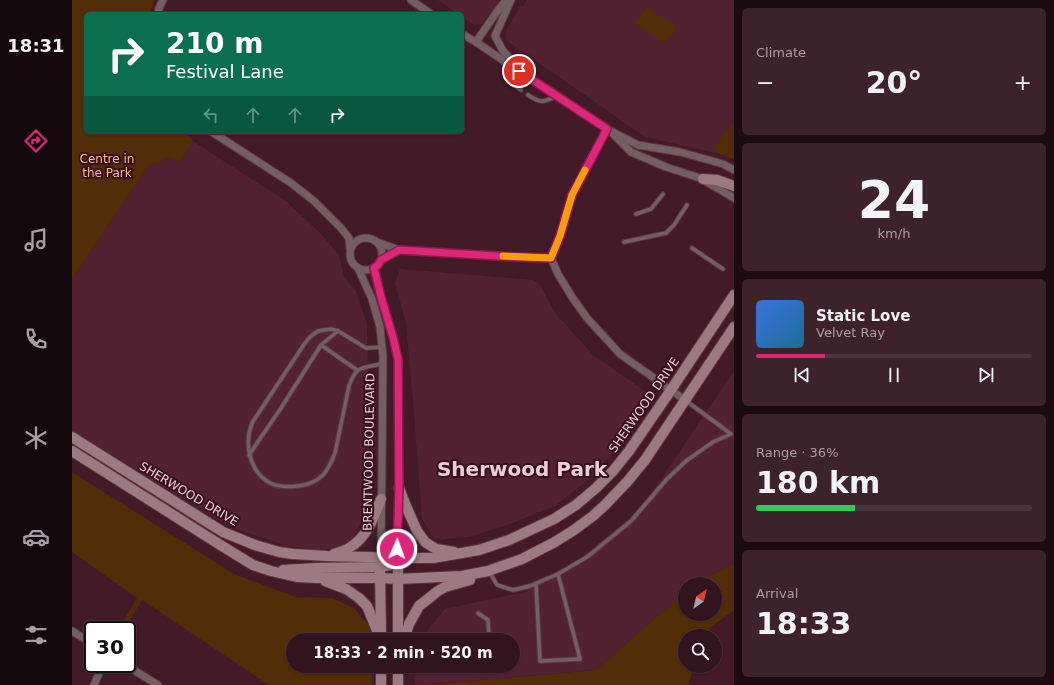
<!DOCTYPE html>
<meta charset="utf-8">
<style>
body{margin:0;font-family:"DejaVu Sans",sans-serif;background:#3d212b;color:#f1f3f6;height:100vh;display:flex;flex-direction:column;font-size:15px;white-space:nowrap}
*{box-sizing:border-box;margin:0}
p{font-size:13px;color:#a89ea4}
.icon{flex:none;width:22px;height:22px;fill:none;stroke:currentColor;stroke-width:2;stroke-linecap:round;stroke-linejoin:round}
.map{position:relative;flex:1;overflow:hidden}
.sheet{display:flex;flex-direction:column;gap:8px;padding:8px;background:#1c0b10;width:320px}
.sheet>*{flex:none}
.banner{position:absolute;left:12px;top:12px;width:380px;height:122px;border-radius:6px;box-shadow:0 1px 3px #0004,0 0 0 1px #4d333c;background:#0b6e4f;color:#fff;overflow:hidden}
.needle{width:26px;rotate:34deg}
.fabs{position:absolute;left:606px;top:577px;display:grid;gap:8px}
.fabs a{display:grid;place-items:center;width:44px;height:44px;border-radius:50%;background:#32141e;box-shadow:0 1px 3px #0004,0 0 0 1px #4d333c;font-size:20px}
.speed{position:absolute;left:12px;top:621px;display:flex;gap:8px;font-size:20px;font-weight:700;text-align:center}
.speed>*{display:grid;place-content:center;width:52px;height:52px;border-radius:50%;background:#32141e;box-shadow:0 1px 3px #0004,0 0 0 1px #4d333c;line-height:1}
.speed .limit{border:2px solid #111;border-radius:6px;background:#fff;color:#111}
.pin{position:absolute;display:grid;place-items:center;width:34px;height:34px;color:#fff;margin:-17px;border:2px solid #fff;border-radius:50%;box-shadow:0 1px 4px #0007}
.me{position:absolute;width:44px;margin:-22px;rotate:2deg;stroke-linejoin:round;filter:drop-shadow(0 0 3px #0008)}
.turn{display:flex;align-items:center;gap:14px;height:84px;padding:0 16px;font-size:18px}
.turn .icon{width:52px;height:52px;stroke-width:2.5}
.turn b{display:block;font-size:28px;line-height:34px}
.lanes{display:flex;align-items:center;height:38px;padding:0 16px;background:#0003;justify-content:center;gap:20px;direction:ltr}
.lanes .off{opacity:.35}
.big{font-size:30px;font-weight:800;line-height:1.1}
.sheet .tile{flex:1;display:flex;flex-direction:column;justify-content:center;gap:6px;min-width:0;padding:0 14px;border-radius:6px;background:#3d212b}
.sheet .dial{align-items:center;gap:0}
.dial b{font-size:52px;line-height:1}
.song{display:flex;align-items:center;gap:12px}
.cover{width:48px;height:48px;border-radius:6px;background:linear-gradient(135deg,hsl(220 70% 55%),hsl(200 70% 35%))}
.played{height:4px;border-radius:2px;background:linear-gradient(90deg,#db2777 25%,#4d333c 25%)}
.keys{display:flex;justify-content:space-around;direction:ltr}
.heat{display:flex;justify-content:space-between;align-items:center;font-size:22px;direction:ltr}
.charge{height:6px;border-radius:3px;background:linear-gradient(90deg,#34c759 36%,#4d333c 0)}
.trip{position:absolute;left:214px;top:633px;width:234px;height:40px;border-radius:20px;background:#32141e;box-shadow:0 1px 3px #0004,0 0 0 1px #4d333c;font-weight:800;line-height:40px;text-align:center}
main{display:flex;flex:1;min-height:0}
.menu{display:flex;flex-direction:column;width:72px;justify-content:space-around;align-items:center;background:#14080c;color:#a89ea4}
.menu .icon{width:28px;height:28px}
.menu .on{color:#db2777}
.menu b{font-size:18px;color:#f1f3f6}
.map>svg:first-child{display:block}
.built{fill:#522233}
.green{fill:#512d08}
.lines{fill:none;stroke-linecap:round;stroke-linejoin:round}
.lane-casing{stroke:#5e3744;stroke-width:5.5}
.street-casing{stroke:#5e3744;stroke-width:9}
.secondary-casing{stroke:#5e3744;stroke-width:12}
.lane{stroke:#735e63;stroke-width:3.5}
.street{stroke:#735e63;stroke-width:7}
.secondary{stroke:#9c7a83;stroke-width:10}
.route-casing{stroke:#8e194d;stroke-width:10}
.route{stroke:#db2777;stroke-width:7}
.slow{stroke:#f59e0b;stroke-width:7}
.labels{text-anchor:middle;stroke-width:4;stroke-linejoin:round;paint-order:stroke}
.park-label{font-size:12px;fill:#faba85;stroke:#38101f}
.street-label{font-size:12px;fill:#eaced5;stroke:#38101f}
.town-label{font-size:20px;font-weight:bold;fill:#eaced5;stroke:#38101f}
</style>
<main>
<nav class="menu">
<b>18:31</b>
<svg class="icon on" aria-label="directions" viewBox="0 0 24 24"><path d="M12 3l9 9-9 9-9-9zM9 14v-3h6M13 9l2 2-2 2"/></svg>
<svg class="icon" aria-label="music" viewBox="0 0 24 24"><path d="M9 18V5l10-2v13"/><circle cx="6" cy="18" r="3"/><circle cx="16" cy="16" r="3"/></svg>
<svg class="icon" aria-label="phone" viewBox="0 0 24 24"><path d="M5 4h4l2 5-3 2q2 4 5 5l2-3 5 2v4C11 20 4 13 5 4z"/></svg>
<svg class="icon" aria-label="climate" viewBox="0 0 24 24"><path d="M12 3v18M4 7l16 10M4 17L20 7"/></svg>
<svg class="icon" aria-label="car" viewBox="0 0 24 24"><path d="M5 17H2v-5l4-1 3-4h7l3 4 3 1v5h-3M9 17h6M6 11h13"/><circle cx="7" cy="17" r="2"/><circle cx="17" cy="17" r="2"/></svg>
<svg class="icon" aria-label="filters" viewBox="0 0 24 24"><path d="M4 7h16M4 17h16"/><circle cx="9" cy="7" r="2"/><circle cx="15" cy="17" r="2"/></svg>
</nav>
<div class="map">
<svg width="662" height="685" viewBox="0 0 662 685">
<rect width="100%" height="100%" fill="#431a28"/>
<g class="built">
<path d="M366 0H428L413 21 410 24 403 25 390 17V14H386Z"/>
<path d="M455 0H662V159L644 153 573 137 434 40V32L448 6H451Z"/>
<path d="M121 141 215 202 250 235 267 255 272 277 284 291 295 324 298 505 281 539 267 548 247 550 215 546 167 530 140 517 0 430V279L76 166 99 157 107 163Z"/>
<path d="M328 269 461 280 468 285 483 313 521 355 580 396 544 449 517 479 483 506 438 524 397 537 363 540 350 519 343 426 334 323 323 283Z"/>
<path d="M662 371V563L624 584H613V593L575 625 524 670 343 685 344 666H441V640H348L373 609 452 592 505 566 564 516Z"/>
</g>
<g class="green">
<path d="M0 0H83L77 14H14V132H112L121 141 107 163 99 157 76 166 0 279Z"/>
<path d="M575 7 605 27 597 38 592 43 563 24Z"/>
<path d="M662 121V159L644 153V145Z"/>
<path d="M0 472 162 574 224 597 260 598 282 608 300 630V640H221V666H300V685H195L194 683 70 600 52 630H46L65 598 0 552Z"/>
<path d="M662 563V610L627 636H613V666H621L617 685H351L524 670 575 625 613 593V614H643V584H624Z"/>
</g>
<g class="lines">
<defs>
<g id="lane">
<path d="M440 66C437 81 437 82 449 90"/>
<path d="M456 95C468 103 471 103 484 96"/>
<path d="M564 214 579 209 591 194"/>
<path d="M552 242 594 233 602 225 615 205"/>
<path d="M620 248 651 269"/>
<path d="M249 345 285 370"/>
<path d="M310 364C304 365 289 367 285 371 281 375 279 381 277 386L263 453C260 461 257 468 251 475 245 481 235 485 226 486 217 487 206 487 198 483 177 471 172 444 180 423L233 343 238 337 246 331 259 329 266 331 294 348 311 347"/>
<path d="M177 455 209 408 249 345 266 331"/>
<path d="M417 571 425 585 441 590 458 586 486 574 515 557 559 521 595 479 614 461 641 442 659 434 613 400"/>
<path d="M464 584 468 661 508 659 486 574"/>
<path d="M406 613 416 620 417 640"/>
<path d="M363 666 367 668 403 666"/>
</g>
<g id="street">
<path d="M339 0 359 14"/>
<path d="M439 0 423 36 431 51 446 67"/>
<path d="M86 14 87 8 91 0"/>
<path d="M390 34 404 42 454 76 535 129 566 145 608 152 651 164 662 170"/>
<path d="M404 42 424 13 434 0"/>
<path d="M535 129 500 195 488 236 479 258 486 274 500 297 515 318 548 354 613 400"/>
<path d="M140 132 219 183 242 201 269 228 277 238 278 249"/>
<path d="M541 134 559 152 594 167 628 178 662 198"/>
<circle cx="294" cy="254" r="16"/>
<path d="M305 242 327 250 444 257 479 258"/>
<path d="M309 260 327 250"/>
<path d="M286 268 300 299 308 327 311 356 309 558"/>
<path d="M302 268 309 297 321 337 326 359 327 488 325 549 326 558"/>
<path d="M0 631 21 644"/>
<path d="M52 664 86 685"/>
<path d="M22 685 31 664"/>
</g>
<g id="secondary">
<path d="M631 179 645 180 662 186"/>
<path d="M0 437 151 532 183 545 207 552 221 554 255 556 335 558H361L407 550 437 540 482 519 504 505 524 488 541 471 557 451 599 390 662 295"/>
<path d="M0 451 150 546 181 565 199 571 225 577 245 578H308L326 579 390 576 416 571 450 559 483 542 502 530 521 516 533 505 555 482 573 460 662 327"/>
<path d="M327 488 334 506 345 531 353 542 364 549 382 552"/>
<path d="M262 554C267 552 273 551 277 548 295 538 302 517 309 499"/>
<path d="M211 570 245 568 308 567 318 565 326 558"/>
<path d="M308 572 309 634"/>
<path d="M253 581 274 589 287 598 295 606 309 640"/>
<path d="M326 640V558"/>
<path d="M332 640 337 624 347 606 366 591 373 587 398 580"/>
<path d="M309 685V666"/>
<path d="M326 685V666"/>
</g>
</defs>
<use href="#lane" class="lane-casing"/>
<use href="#street" class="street-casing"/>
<use href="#secondary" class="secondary-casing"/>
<use href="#lane" class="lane"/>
<use href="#street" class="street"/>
<use href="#secondary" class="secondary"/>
</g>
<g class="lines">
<defs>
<path id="route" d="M325 549 327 488 326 359 321 337 309 297 302 268 306 265 309 260 327 250 444 257 479 258 488 236 500 195 535 129 447 71"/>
</defs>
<use href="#route" class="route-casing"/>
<use href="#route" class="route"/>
<path class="slow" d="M431 256 479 258 488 236 500 195 513 170"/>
</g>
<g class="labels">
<g class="park-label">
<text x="35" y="163">Centre in<tspan x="35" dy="14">the Park</tspan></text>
</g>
<g class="street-label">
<text transform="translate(572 405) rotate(-55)" y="4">SHERWOOD DRIVE</text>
<text transform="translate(297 452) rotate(-89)" y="4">BRENTWOOD BOULEVARD</text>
<text transform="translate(117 494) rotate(31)" y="4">SHERWOOD DRIVE</text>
</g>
<g class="town-label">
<text x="450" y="476">Sherwood Park</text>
</g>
</g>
</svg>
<div class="fabs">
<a><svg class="needle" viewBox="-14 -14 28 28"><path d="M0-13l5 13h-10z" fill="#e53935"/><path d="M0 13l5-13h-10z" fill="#a89ea4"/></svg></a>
<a><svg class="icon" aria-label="search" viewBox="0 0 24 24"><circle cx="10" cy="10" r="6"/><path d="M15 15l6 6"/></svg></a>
</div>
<div class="speed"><div class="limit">30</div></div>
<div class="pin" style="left:447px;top:71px;background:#d93025"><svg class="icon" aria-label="arrive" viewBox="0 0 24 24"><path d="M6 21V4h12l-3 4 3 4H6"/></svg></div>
<svg class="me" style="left:325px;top:549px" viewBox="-20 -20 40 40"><circle r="17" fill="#db2777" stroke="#fff" stroke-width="3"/><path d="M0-11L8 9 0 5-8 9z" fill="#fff"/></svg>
<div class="trip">18:33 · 2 min · 520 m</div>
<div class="banner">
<div class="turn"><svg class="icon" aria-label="right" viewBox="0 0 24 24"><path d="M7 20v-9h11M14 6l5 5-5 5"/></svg><div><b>210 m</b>Festival Lane</div></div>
<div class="lanes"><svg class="icon off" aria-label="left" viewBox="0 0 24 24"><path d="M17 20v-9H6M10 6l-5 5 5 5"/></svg><svg class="icon off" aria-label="ahead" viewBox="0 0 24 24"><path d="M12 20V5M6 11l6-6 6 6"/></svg><svg class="icon off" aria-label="ahead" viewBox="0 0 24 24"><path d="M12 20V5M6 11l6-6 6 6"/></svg><svg class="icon" aria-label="right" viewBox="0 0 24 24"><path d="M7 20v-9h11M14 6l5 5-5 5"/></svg></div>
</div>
</div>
<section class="sheet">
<div class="tile"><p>Climate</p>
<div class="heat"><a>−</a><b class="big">20°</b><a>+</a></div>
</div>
<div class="tile dial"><b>24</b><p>km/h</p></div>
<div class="tile">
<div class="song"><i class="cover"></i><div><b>Static Love</b><p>Velvet Ray</p></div></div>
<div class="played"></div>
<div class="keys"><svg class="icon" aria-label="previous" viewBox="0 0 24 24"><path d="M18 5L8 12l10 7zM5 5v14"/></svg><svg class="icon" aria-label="pause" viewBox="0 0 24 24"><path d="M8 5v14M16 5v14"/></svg><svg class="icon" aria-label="next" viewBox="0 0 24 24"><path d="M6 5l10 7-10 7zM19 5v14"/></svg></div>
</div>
<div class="tile"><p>Range · 36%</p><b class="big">180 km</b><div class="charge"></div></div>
<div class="tile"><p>Arrival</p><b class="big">18:33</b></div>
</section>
</main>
